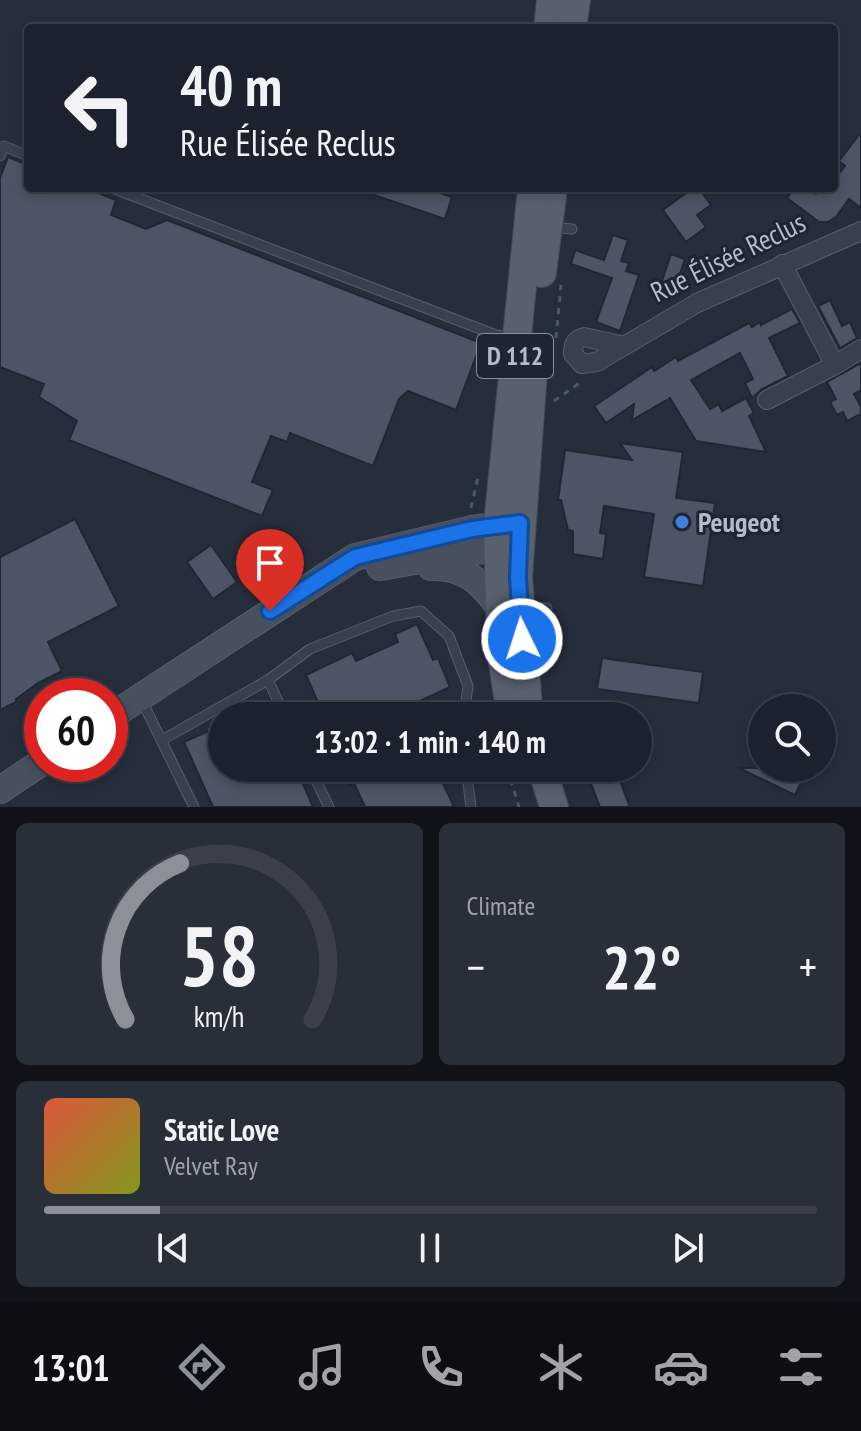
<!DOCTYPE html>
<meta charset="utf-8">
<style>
body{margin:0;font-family:"PT Sans Narrow",sans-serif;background:#292f39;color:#f1f3f6;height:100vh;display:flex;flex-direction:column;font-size:30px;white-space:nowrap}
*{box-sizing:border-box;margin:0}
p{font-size:26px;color:#a0a4aa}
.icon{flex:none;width:44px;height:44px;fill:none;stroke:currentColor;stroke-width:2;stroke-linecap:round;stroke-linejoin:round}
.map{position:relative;height:807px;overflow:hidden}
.side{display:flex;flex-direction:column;gap:16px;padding:16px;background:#0f1319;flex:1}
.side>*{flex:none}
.guide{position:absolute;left:24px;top:24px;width:814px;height:168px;border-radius:8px;box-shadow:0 4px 12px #0003,0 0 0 2px #3a3f49;background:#1c222d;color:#f1f3f6;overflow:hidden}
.controls{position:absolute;left:748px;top:694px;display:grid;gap:16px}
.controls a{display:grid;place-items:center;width:88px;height:88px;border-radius:50%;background:#1c222d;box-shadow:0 4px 12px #0003,0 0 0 2px #3a3f49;font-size:40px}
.speed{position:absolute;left:24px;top:678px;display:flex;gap:16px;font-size:40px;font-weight:700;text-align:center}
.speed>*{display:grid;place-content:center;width:104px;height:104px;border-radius:50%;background:#1c222d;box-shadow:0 4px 12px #0003,0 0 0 2px #3a3f49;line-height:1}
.speed .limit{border:12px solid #d22;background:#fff;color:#111}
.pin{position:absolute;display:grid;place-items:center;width:68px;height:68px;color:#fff;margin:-82px -34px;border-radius:50% 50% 50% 0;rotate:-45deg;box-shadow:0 0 8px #0007}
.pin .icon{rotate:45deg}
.me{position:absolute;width:88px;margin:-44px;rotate:356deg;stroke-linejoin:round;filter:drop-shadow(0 0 6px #0008)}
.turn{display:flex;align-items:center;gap:28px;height:168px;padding:0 24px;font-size:36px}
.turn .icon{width:104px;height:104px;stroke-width:2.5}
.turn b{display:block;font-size:56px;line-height:68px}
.big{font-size:60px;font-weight:700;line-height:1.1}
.side .tile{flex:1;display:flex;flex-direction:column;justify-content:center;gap:12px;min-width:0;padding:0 28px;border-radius:12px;background:#292f39}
.side .dial{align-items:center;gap:0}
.dial svg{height:208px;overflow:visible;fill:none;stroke:#3a3f49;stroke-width:7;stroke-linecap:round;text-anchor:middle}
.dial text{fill:#f1f3f6;stroke:none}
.song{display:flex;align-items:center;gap:24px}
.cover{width:96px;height:96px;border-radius:12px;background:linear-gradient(135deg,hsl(10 70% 55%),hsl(70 70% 35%))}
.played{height:8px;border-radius:4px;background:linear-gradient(90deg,#8c9099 15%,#3a3f49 15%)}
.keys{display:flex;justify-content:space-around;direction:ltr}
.heat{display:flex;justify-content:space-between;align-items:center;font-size:44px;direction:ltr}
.side .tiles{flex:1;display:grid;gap:16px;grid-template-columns:1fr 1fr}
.tile:last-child{grid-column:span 2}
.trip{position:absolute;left:208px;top:702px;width:444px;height:80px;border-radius:40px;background:#1c222d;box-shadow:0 4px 12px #0003,0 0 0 2px #3a3f49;font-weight:700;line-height:80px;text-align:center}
.menu{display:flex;height:128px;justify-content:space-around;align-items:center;background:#0b0e12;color:#a0a4aa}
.menu .icon{width:56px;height:56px}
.menu .active{color:#8c9099}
.menu b{font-size:36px;color:#f1f3f6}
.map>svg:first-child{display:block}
.building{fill:#4c5465;stroke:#202734;stroke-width:2}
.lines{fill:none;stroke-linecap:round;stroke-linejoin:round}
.lane-casing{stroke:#575e6b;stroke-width:11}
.street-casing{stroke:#575e6b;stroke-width:20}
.secondary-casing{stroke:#575e6b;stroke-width:28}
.primary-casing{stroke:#424956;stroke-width:30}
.path{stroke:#4a5a5f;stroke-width:3;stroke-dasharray:6 6;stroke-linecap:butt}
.lane{stroke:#39404d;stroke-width:9}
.street{stroke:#39404d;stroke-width:18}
.secondary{stroke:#484f5f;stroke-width:26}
.primary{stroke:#585f6d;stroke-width:28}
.route-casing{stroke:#114b97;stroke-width:20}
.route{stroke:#1a73e8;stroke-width:14}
.shop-dot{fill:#3f7fe0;stroke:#1e2532;stroke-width:3}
.labels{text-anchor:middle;stroke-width:6;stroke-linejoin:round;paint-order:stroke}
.shield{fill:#1e2532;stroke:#888e9b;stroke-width:2}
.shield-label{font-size:26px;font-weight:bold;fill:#b5bbc8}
.street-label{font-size:28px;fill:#b5bbc8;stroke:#1e2532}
.poi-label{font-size:28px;font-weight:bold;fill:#b5bbc8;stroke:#1e2532;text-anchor:start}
</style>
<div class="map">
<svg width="861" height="807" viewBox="0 0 861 807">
<rect width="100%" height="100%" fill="#262e3c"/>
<g class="building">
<path d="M861 132V208L849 199 836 217 828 222H819L787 198 794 188H808L816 194 821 188H834V180L845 166 839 161Z"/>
<path d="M8 157 28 165V188H86L116 200 111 215 146 229 167 220 481 343 456 410 408 391 399 399 373 466 290 433 287 442 271 436 252 482 273 490 262 516 69 440 77 421 39 397 44 384 0 367V178Z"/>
<path d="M362 188H425L452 197 445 219 362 191Z"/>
<path d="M693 188H699L711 205 697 215 706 227 686 242 663 210Z"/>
<path d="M613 235 628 240 621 261 629 263 626 271 639 275 620 331 596 322 612 278 571 264 575 250 604 260Z"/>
<path d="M671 254 685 259 674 291 660 287Z"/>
<path d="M830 300 842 326 850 322 857 338 840 348 818 306Z"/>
<path d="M792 309 800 323 769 338 788 376 762 389 752 398 745 383 753 379 740 353 691 380 710 409 719 404 722 411 746 398 754 413 749 416 766 452 696 441 670 398 632 420 634 404 606 423 594 406 652 367 654 371 676 357 678 361 749 323 752 327 760 322 761 325Z"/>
<path d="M861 363V390L854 394 861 407V414L847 421 843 412 837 415 830 402 836 399 827 382Z"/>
<path d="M620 443 683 452 676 498 715 503 703 586 644 577 654 514 604 506 600 533 606 534 603 559 573 554V531L568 530 561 500H558L565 450 632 460Z"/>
<path d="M75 519 119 606 48 642 62 671 38 683 16 699V702L0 710V557Z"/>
<path d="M211 545 237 582 213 599 187 562Z"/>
<path d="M417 624 433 660 438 658 450 687 409 706 413 716H324L306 675 352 653 356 661 398 642 395 634Z"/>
<path d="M602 658 703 672 699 703 597 689Z"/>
<path d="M222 725V768H291L296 779 300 777 313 807H213L184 742Z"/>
<path d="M343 768H432L438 781 441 779 454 807H365L354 783 350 785Z"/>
<path d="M585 768H615L630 807H600Z"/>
<path d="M739 768H808L795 795Z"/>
</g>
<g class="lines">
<defs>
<g id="lane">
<path d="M0 156 4 146 28 156"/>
<path d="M112 188 496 335 514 337"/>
<path d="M551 227 572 229"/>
<path d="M523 610 547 608"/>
<path d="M268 680 285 716"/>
<path d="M141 699 194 807"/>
<path d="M162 740 268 680 310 649 393 616 421 611 449 636 468 686 464 716"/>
<path d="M310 768 329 807"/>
<path d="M466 768 471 807"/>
</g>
<g id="street">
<path d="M624 346 584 337C574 340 573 345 573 354L582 364 597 362 697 303 861 231"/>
<path d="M835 365 861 349"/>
<path d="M767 400 835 365 782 264"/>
</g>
<g id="secondary">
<path d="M380 567 474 551 519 547"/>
<path d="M431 567C464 566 481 581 499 607"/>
<path d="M110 717 355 557 472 529 517 523"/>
<path d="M0 790 42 762"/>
</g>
<g id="primary">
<path d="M548 28 551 0"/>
<path d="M572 28 576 0"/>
<path d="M542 273 553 188"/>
<path d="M528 707 518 577 534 358"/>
<path d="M511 716 501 650 498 524 532 188"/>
<path d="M542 768 554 807"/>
</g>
</defs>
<use href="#lane" class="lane-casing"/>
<use href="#street" class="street-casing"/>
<use href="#secondary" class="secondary-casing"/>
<use href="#primary" class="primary-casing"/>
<g class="path">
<path d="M556 338 561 285"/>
<path d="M554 401 581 382"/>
<path d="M471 508 478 477"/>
<path d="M507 768 519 807"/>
</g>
<use href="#lane" class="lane"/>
<use href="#street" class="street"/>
<use href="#secondary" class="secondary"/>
<use href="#primary" class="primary"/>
</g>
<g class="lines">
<defs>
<path id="route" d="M270 611 355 557 472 529 520 523 518 577 522 639"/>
</defs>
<use href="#route" class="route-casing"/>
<use href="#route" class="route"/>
</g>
<circle class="shop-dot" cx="682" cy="522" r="8"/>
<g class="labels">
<rect class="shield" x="477" y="334" width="76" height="44" rx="6"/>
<g class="shield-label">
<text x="515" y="365">D 112</text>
</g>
<g class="street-label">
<text transform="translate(728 257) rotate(-26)" y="10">Rue Élisée Reclus</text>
</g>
<g class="poi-label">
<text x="698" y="532">Peugeot</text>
</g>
</g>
</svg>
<div class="controls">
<a><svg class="icon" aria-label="search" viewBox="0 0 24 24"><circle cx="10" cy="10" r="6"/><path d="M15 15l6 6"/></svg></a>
</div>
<div class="speed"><div class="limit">60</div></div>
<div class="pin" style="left:270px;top:611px;background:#d93025"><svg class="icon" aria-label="arrive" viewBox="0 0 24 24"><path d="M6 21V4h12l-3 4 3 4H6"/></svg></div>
<svg class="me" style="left:522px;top:639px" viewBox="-20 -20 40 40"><circle r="17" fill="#1a73e8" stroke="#fff" stroke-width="3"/><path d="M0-11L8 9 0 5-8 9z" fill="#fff"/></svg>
<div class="trip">13:02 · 1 min · 140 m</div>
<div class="guide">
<div class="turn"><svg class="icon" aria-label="left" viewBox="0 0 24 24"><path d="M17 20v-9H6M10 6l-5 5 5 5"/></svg><div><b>40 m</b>Rue Élisée Reclus</div></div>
</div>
</div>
<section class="side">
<div class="tiles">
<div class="tile dial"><svg viewBox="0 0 100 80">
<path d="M14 69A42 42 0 1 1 86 69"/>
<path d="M14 69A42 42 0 0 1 35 9" stroke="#8c9099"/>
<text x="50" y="56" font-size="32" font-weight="700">58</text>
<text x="50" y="72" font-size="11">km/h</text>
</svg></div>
<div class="tile"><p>Climate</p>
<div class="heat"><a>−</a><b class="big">22°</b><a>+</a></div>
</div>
<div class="tile">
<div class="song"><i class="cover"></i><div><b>Static Love</b><p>Velvet Ray</p></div></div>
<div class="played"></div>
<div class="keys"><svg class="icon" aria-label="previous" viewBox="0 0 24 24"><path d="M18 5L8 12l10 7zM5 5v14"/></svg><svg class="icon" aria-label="pause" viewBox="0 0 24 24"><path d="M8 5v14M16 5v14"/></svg><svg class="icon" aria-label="next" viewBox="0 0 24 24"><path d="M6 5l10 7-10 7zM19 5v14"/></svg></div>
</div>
</div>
</section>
<nav class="menu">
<b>13:01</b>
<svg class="icon active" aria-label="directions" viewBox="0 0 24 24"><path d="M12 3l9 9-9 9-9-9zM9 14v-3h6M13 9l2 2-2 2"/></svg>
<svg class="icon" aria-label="music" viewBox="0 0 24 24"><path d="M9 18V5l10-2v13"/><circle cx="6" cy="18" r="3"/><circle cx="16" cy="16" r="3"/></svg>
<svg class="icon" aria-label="phone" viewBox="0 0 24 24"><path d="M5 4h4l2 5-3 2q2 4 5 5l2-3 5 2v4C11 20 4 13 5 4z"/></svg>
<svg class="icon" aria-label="climate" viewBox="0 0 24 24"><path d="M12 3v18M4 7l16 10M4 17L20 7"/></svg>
<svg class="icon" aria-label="car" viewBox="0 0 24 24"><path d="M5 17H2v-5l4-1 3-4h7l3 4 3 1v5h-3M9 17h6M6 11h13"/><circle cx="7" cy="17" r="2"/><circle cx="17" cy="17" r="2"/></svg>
<svg class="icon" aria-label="filters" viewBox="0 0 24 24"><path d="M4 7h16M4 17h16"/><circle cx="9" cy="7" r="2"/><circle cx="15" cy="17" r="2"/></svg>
</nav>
